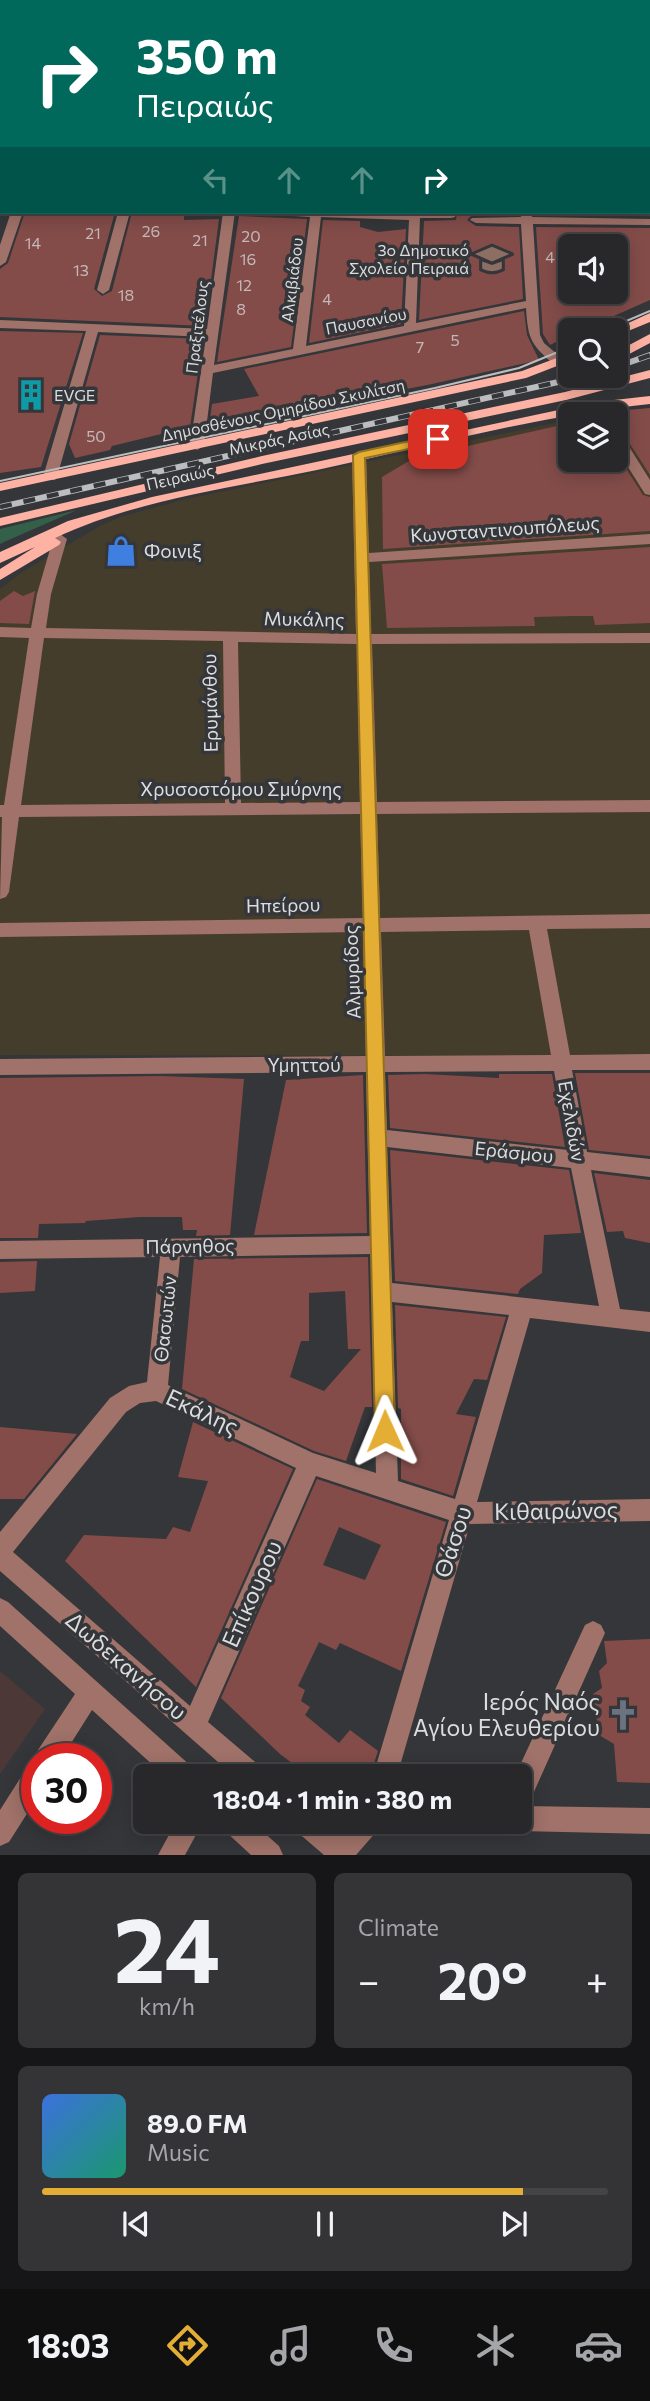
<!DOCTYPE html>
<meta charset="utf-8">
<style>
body{margin:0;font-family:Commissioner,sans-serif;background:#343437;color:#f1f3f6;height:100vh;display:flex;flex-direction:column;font-size:26px;white-space:nowrap}
*{box-sizing:border-box;margin:0}
p{font-size:23px;color:#a5a6a9}
.icon{flex:none;width:38px;height:38px;fill:none;stroke:currentColor;stroke-width:2;stroke-linecap:round;stroke-linejoin:round}
.map{position:relative;height:1855px;overflow:hidden}
.drawer{display:flex;flex-direction:column;gap:18px;padding:18px;background:#161618;flex:1}
.drawer>*{flex:none}
.top-card{position:absolute;left:0px;top:0px;width:651px;height:214px;box-shadow:0 4px 18px #0003,0 0 0 2px #444447;background:#00695c;color:#fff;overflow:hidden}
.buttons{position:absolute;left:558px;top:234px;display:grid;gap:14px}
.buttons a{display:grid;place-items:center;width:70px;height:70px;border-radius:10px;background:#28282b;box-shadow:0 4px 18px #0003,0 0 0 2px #444447;font-size:35px}
.speed{position:absolute;left:21px;top:1743px;display:flex;gap:14px;font-size:35px;font-weight:700;text-align:center}
.speed>*{display:grid;place-content:center;width:91px;height:91px;border-radius:50%;background:#28282b;box-shadow:0 4px 18px #0003,0 0 0 2px #444447;line-height:1}
.speed .limit{border:10px solid #d22;background:#fff;color:#111}
.pin{position:absolute;display:grid;place-items:center;width:60px;height:60px;color:#fff;margin:-30px;border-radius:14px;box-shadow:0 4px 10px #0006}
.me{position:absolute;width:77px;margin:-38px;rotate:359deg;stroke-linejoin:round;filter:drop-shadow(0 0 5px #0008)}
.turn{display:flex;align-items:center;gap:24px;height:147px;padding:0 21px;font-size:32px}
.turn .icon{width:91px;height:91px;stroke-width:2.5}
.turn b{display:block;font-size:49px;line-height:60px}
.lanes{display:flex;align-items:center;height:66px;padding:0 21px;background:#0003;justify-content:center;gap:35px;direction:ltr}
.lanes .off{opacity:.35}
.big{font-size:52px;font-weight:700;line-height:1.1}
.drawer .card{flex:1;display:flex;flex-direction:column;justify-content:center;gap:10px;min-width:0;padding:0 24px;border-radius:10px;background:#343437}
.drawer .dial{align-items:center;gap:0}
.dial b{font-size:91px;line-height:1}
.song{display:flex;align-items:center;gap:21px}
.cover{width:84px;height:84px;border-radius:10px;background:linear-gradient(135deg,hsl(220 70% 55%),hsl(160 70% 35%))}
.played{height:7px;border-radius:4px;background:linear-gradient(90deg,#e4ae35 85%,#444447 85%)}
.keys{display:flex;justify-content:space-around;direction:ltr}
.heat{display:flex;justify-content:space-between;align-items:center;font-size:38px;direction:ltr}
.drawer .tiles{flex:1;display:grid;gap:18px;grid-template-columns:1fr 1fr}
.card:last-child{grid-column:span 2}
.trip{position:absolute;left:133px;top:1764px;width:399px;height:70px;border-radius:10px;background:#28282b;box-shadow:0 4px 18px #0003,0 0 0 2px #444447;font-weight:700;line-height:70px;text-align:center}
.dock{display:flex;height:112px;justify-content:space-around;align-items:center;background:#101011;color:#a5a6a9}
.dock .icon{width:49px;height:49px}
.dock .selected{color:#e4ae35}
.dock b{font-size:32px;color:#f1f3f6}
.map>svg:first-child{display:block}
.industrial{fill:#453d2c}
.education{fill:#4c3836}
.green{fill:#345f49}
.building{fill:#834c49;fill-rule:evenodd}
.lines{fill:none;stroke-linecap:round;stroke-linejoin:round}
.minor{fill:#a07269;fill-rule:evenodd}
.major{fill:#fdb2a3;fill-rule:evenodd}
.tram{stroke:#bcbdbf;stroke-width:2}
.rail-casing{stroke:#bcbdbf;stroke-width:6}
.rail{stroke:#353639;stroke-width:4.5;stroke-dasharray:12;stroke-linecap:butt}
.route{fill:#e4ae35;stroke:#947122;stroke-width:2}
.labels{text-anchor:middle;stroke-width:7;stroke-linejoin:round;paint-order:stroke}
.number-label{font-size:16px;fill:#c5b8b9}
.far-poi-label{font-size:16px;fill:#dbdcde;stroke:#353639;text-anchor:end}
.far-street-label{font-size:16px;fill:#dbdcde;stroke:#353639}
.street-label{font-size:19px;fill:#dbdcde;stroke:#353639}
.poi-label{font-size:19px;fill:#dbdcde;stroke:#353639;text-anchor:start}
.near-street-label{font-size:23px;fill:#dbdcde;stroke:#353639}
.near-poi-label{font-size:23px;fill:#dbdcde;stroke:#353639;text-anchor:end}
</style>
<div class="map">
<svg width="650" height="1855" viewBox="0 0 650 1855">
<rect width="100%" height="100%" fill="#353639"/>
<path class="industrial" d="M650 408V1056L0 1055V589L24 571 100 526 120 517 186 499 570 420V460H616V415H598Z"/>
<path class="education" d="M0 1671 45 1709 0 1774Z"/>
<path class="green" d="M77 510 4 542 0 544V529Z"/>
<g class="building">
<path d="M25 212H115L94 289 102 296 112 291 132 212 184 213V220L219 219 205 326 0 317V269L8 263Z"/>
<path d="M457 212H470L471 216 467 220 476 226 519 227 523 299 419 320 424 221 456 220Z"/>
<path d="M239 216 307 219 291 347 217 362Z"/>
<path d="M323 220 360 221V227L378 232 406 229 401 324 309 343Z"/>
<path d="M536 227 650 228V300L580 331H570V335L550 345 543 334ZM570 247H616V292H570Z"/>
<path d="M524 311 527 335 539 360 432 384 209 428 212 404 259 396 244 369Z"/>
<path d="M0 331 83 333 41 467 0 473Z"/>
<path d="M100 335 203 339 190 427 112 446 110 450 75 458 69 444Z"/>
<path d="M650 408V475L623 433 616 431V411Z"/>
<path d="M570 423V460H616V453L643 495 650 497V531L383 549 382 477 414 458Z"/>
<path d="M650 547V623L595 625 593 616H572L534 617 535 626 387 628 382 564Z"/>
<path d="M14 591 23 596 35 591 29 624 0 623V601Z"/>
<path d="M575 1073H650V1156L589 1150Z"/>
<path d="M425 1074 499 1078V1074H552L565 1147 390 1128 388 1075Z"/>
<path d="M363 1075 367 1233 254 1235 286 1080Z"/>
<path d="M161 1076 244 1079 230 1235 196 1236 197 1230H183L182 1217H140L86 1221 85 1223 39 1224 38 1238H0V1078Z"/>
<path d="M390 1150 569 1170 581 1233 544 1235 542 1273 520 1289 518 1294 395 1281Z"/>
<path d="M594 1173 650 1180V1243L625 1238 623 1231 607 1232Z"/>
<path d="M368 1257 372 1407H365L346 1461 314 1451 182 1389 194 1259ZM345 1291 348 1349H361L324 1391 290 1377 301 1341H309V1293Z"/>
<path d="M37 1261 35 1291 0 1293V1262Z"/>
<path d="M395 1305 506 1317 487 1380 474 1379 456 1414 476 1417 453 1496 401 1479V1409L398 1408Z"/>
<path d="M193 1422 293 1469 196 1687 65 1561 84 1535 166 1539 173 1527 190 1532 208 1481 178 1477Z"/>
<path d="M0 1427 77 1434 24 1499H0Z"/>
<path d="M317 1479 446 1522 401 1671 340 1643 336 1650 319 1642 298 1686 305 1690 301 1701 310 1707 305 1715 339 1743 350 1730 378 1751 371 1772 363 1776H309L280 1754 221 1698ZM339 1527 381 1545 365 1580 323 1565Z"/>
<path d="M650 1639V1783L617 1782 614 1744 599 1735 593 1694 602 1688 599 1671 607 1663 604 1641Z"/>
</g>
<g class="lines">
<g class="minor">
<rect x="6" y="0" width="10" height="2"/>
<path d="M86 0H96L85 2Z"/>
<rect x="175" y="0" width="10" height="2"/>
<rect x="257" y="0" width="10" height="2"/>
<path d="M338 0H348L337 2Z"/>
<rect x="417" y="0" width="10" height="2"/>
<rect x="506" y="0" width="10" height="2"/>
<path d="M2 20V30H0V21Z"/>
<rect x="649" y="28" width="1" height="6"/>
<rect x="0" y="66" width="2" height="6"/>
<rect x="649" y="79" width="1" height="6"/>
<rect x="0" y="200" width="2" height="6"/>
<path d="M11 212H23L6 262 0 266V245Z"/>
<path d="M118 212H130L109 290 103 294 97 290Z"/>
<path d="M223 212H235L214 365 293 349 310 217 278 215 272 212 455 213V217L451 218H420L416 323 526 301 521 224 476 223 470 220 472 218 521 217 520 212H532V217L650 219V225L533 224 540 335 544 343 564 360V366H556C531 345 528 340 526 308L213 373 204 446 197 450 190 446 206 337 98 332 57 477 55 480H45L43 477 86 331 0 328V320L207 329ZM321 217 409 220 404 326 306 346Z"/>
<path d="M616 433 621 434 650 480V495L645 494 616 448Z"/>
<path d="M359 451 366 455 369 553 650 534V544L369 562 371 634 650 633V643L372 644 377 802 650 800V812L377 814 380 918 650 914V928L547 929 570 1055 650 1054V1070H572L587 1152 650 1159V1177L591 1170 620 1309 650 1312V1332L530 1318 477 1502 650 1499V1521L470 1524 397 1776H373L449 1520 316 1476 208 1722 261 1767 264 1776H234L0 1571V1532L110 1398 129 1386 147 1382 160 1257 0 1259V1241L370 1236 366 1072 0 1075V1059L366 1056 363 932 0 937V923L363 918 360 814 19 817 9 892 6 897 0 899 2 817H0V805H4L29 638 0 637V627L31 628 37 594 53 539 60 534 67 539 51 594 46 628 356 634 352 455ZM44 638 223 641 225 803 21 805ZM238 642 357 644 360 802 241 803ZM529 930 551 1055 385 1056 381 932ZM554 1071 568 1150 387 1130 385 1072ZM387 1147 571 1168 599 1306 392 1283ZM371 1254 376 1473 313 1453 168 1385 180 1257ZM392 1302 509 1315 455 1499 398 1481ZM156 1401 296 1468 190 1706 13 1552 126 1412 140 1403Z"/>
<path d="M0 1598 8 1602 192 1767 195 1776H165L92 1710 61 1759H37V1798L9 1842 0 1846V1810L28 1766 36 1763 35 1759 38 1750 75 1694 0 1626Z"/>
<path d="M593 1621 601 1625 605 1633 529 1803 522 1806 650 1808V1834L520 1831 511 1827 509 1822H520V1776H515L585 1625Z"/>
<path d="M176 1822H203L185 1855H158Z"/>
<path d="M222 1822H252L279 1846 283 1855H251L225 1831Z"/>
<path d="M292 1822H324L340 1835 352 1822H381L377 1831 356 1855H324L296 1831Z"/>
</g>
<g class="major">
<path d="M634 0H644L645 2H635Z"/>
<rect x="649" y="16" width="1" height="7"/>
<path d="M650 313V322L616 336V331H611Z"/>
<path d="M650 334V343L616 361V352Z"/>
<path d="M570 353V361L526 378 0 491V483L522 371Z"/>
<path d="M650 370V378L566 400 262 464 0 526V518L262 456 565 392Z"/>
<path d="M650 396V404C538 416 428 446 317 470 230 488 136 500 55 538L61 542 59 545 0 580V569L35 547 0 563V552L68 521 152 497 596 402Z"/>
</g>
<g class="tram">
<path d="M603 331 650 311"/>
<path d="M0 481 435 388 519 368 570 347"/>
</g>
<defs>
<g id="rail">
<path d="M616 367 650 355"/>
<path d="M0 507 585 376"/>
</g>
</defs>
<use href="#rail" class="rail-casing"/>
<use href="#rail" class="rail"/>
</g>
<path class="route" d="M438 435 442 436V442L365 458 395 1431 392 1438 385 1441 378 1438 375 1431 353 455 359 452Z"/>
<defs>
<symbol id="school-bare" viewBox="-9 -9 18 18"><path d="M0-5L7-2L0 1L-7-2ZM-4 1L0 2.5L4 1V4Q0 6-4 4Z" fill="#8d6e63" stroke="#353639" stroke-width="2.5" paint-order="stroke"/></symbol>
<symbol id="building-bare" viewBox="-9 -9 18 18"><path d="M-4-6H4V6H1V3H-1V6H-4ZM-2.5-4.3h1.7v1.8h-1.7ZM.8-4.3h1.7v1.8H.8ZM-2.5-1h1.7V.8h-1.7ZM.8-1h1.7V.8H.8Z" fill="#0f9aa8" stroke="#353639" stroke-width="2.5" paint-order="stroke"/></symbol>
<symbol id="shop-bare" viewBox="-9 -9 18 18"><path d="M-5-2.5h2.3a2.7 3.5 0 0 1 5.4 0H5L5.5 6h-11ZM-1.5-2.5h3a1.5 2.3 0 0 0-3 0Z" fill="#3f7fe0" stroke="#353639" stroke-width="2.5" paint-order="stroke"/></symbol>
<symbol id="church-bare" viewBox="-9 -9 18 18"><path d="M-1.2-6h2.4v3.5h3.3v2.4h-3.3V6h-2.4V-.1h-3.3v-2.4h3.3Z" fill="#6b7280" stroke="#353639" stroke-width="2.5" paint-order="stroke"/></symbol>
</defs>
<g fill-rule="evenodd">
<use href="#school-bare" x="470" y="237" width="44" height="44"/>
<use href="#building-bare" x="9" y="373" width="44" height="44"/>
<use href="#shop-bare" x="99" y="529" width="44" height="44"/>
<use href="#church-bare" x="601" y="1693" width="44" height="44"/>
</g>
<g class="labels">
<g class="number-label">
<text x="151" y="237">26</text>
<text x="93" y="239">21</text>
<text x="251" y="242">20</text>
<text x="200" y="246">21</text>
<text x="33" y="249">14</text>
<text x="550" y="263">4</text>
<text x="248" y="265">16</text>
<text x="81" y="276">13</text>
<text x="244" y="291">12</text>
<text x="126" y="301">18</text>
<text x="327" y="305">4</text>
<text x="241" y="315">8</text>
<text x="455" y="346">5</text>
<text x="420" y="353">7</text>
<text x="96" y="442">50</text>
</g>
<g class="far-poi-label">
<text x="469" y="256">3ο Δημοτικό<tspan x="469" dy="18">Σχολείο Πειραιά</tspan></text>
<text x="54" y="401" text-anchor="start">EVGE</text>
</g>
<g class="far-street-label">
<text transform="translate(292 280) rotate(-83)" y="6">Αλκιβιάδου</text>
<text transform="translate(366 321) rotate(-11)" y="6">Παυσανίου</text>
<text transform="translate(197 327) rotate(-83)" y="6">Πραξιτέλους</text>
<text transform="translate(283 410) rotate(-12)" y="6">Δημοσθένους Ομηρίδου Σκυλίτση</text>
<text transform="translate(279 439) rotate(-12)" y="6">Μικράς Ασίας</text>
<text transform="translate(180 477) rotate(-13)" y="6">Πειραιώς</text>
</g>
<g class="street-label">
<text transform="translate(505 529) rotate(-4)" y="7">Κωνσταντινουπόλεως</text>
<text transform="translate(304 619) rotate(1)" y="7">Μυκάλης</text>
<text transform="translate(210 703) rotate(-91)" y="7">Ερυμάνθου</text>
<text x="241" y="796">Χρυσοστόμου Σμύρνης</text>
<text transform="translate(283 905) rotate(-1)" y="7">Ηπείρου</text>
<text transform="translate(352 972) rotate(-92)" y="7">Αλμυρίδος</text>
<text x="304" y="1072">Υμηττού</text>
<text transform="translate(572 1121) rotate(80)" y="7">Εχελιδών</text>
<text transform="translate(514 1152) rotate(6)" y="7">Εράσμου</text>
<text transform="translate(190 1246) rotate(-1)" y="7">Πάρνηθος</text>
<text transform="translate(165 1319) rotate(-84)" y="7">Θασωτών</text>
</g>
<g class="poi-label">
<text x="144" y="558">Φοινιξ</text>
</g>
<g class="near-street-label">
<text transform="translate(202 1412) rotate(25)" y="8">Εκάλης</text>
<text transform="translate(556 1511) rotate(-1)" y="8">Κιθαιρώνος</text>
<text transform="translate(453 1542) rotate(-72)" y="8">Θάσου</text>
<text transform="translate(252 1594) rotate(-66)" y="8">Επίκουρου</text>
<text transform="translate(126 1666) rotate(41)" y="8">Δωδεκανήσου</text>
</g>
<g class="near-poi-label">
<text x="600" y="1710">Ιερός Ναός<tspan x="600" dy="26">Αγίου Ελευθερίου</tspan></text>
</g>
</g>
</svg>
<div class="buttons">
<a><svg class="icon" aria-label="sound" viewBox="0 0 24 24"><path d="M4 9h4l5-4v14l-5-4H4zM17 9q2 3 0 6"/></svg></a>
<a><svg class="icon" aria-label="search" viewBox="0 0 24 24"><circle cx="10" cy="10" r="6"/><path d="M15 15l6 6"/></svg></a>
<a><svg class="icon" aria-label="layers" viewBox="0 0 24 24"><path d="M12 4l9 5-9 5-9-5zM3 14l9 5 9-5"/></svg></a>
</div>
<div class="speed"><div class="limit">30</div></div>
<div class="pin" style="left:438px;top:439px;background:#d93025"><svg class="icon" aria-label="arrive" viewBox="0 0 24 24"><path d="M6 21V4h12l-3 4 3 4H6"/></svg></div>
<svg class="me" style="left:385px;top:1431px" viewBox="-20 -20 40 40"><path d="M0-17L14 15 0 8-14 15z" fill="#e4ae35" stroke="#fff" stroke-width="4"/></svg>
<div class="trip">18:04 · 1 min · 380 m</div>
<div class="top-card">
<div class="turn"><svg class="icon" aria-label="right" viewBox="0 0 24 24"><path d="M7 20v-9h11M14 6l5 5-5 5"/></svg><div><b>350 m</b>Πειραιώς</div></div>
<div class="lanes"><svg class="icon off" aria-label="left" viewBox="0 0 24 24"><path d="M17 20v-9H6M10 6l-5 5 5 5"/></svg><svg class="icon off" aria-label="ahead" viewBox="0 0 24 24"><path d="M12 20V5M6 11l6-6 6 6"/></svg><svg class="icon off" aria-label="ahead" viewBox="0 0 24 24"><path d="M12 20V5M6 11l6-6 6 6"/></svg><svg class="icon" aria-label="right" viewBox="0 0 24 24"><path d="M7 20v-9h11M14 6l5 5-5 5"/></svg></div>
</div>
</div>
<section class="drawer">
<div class="tiles">
<div class="card dial"><b>24</b><p>km/h</p></div>
<div class="card"><p>Climate</p>
<div class="heat"><a>−</a><b class="big">20°</b><a>+</a></div>
</div>
<div class="card">
<div class="song"><i class="cover"></i><div><b>89.0 FM</b><p>Music</p></div></div>
<div class="played"></div>
<div class="keys"><svg class="icon" aria-label="previous" viewBox="0 0 24 24"><path d="M18 5L8 12l10 7zM5 5v14"/></svg><svg class="icon" aria-label="pause" viewBox="0 0 24 24"><path d="M8 5v14M16 5v14"/></svg><svg class="icon" aria-label="next" viewBox="0 0 24 24"><path d="M6 5l10 7-10 7zM19 5v14"/></svg></div>
</div>
</div>
</section>
<nav class="dock">
<b>18:03</b>
<svg class="icon selected" aria-label="directions" viewBox="0 0 24 24"><path d="M12 3l9 9-9 9-9-9zM9 14v-3h6M13 9l2 2-2 2"/></svg>
<svg class="icon" aria-label="music" viewBox="0 0 24 24"><path d="M9 18V5l10-2v13"/><circle cx="6" cy="18" r="3"/><circle cx="16" cy="16" r="3"/></svg>
<svg class="icon" aria-label="phone" viewBox="0 0 24 24"><path d="M5 4h4l2 5-3 2q2 4 5 5l2-3 5 2v4C11 20 4 13 5 4z"/></svg>
<svg class="icon" aria-label="climate" viewBox="0 0 24 24"><path d="M12 3v18M4 7l16 10M4 17L20 7"/></svg>
<svg class="icon" aria-label="car" viewBox="0 0 24 24"><path d="M5 17H2v-5l4-1 3-4h7l3 4 3 1v5h-3M9 17h6M6 11h13"/><circle cx="7" cy="17" r="2"/><circle cx="17" cy="17" r="2"/></svg>
</nav>
